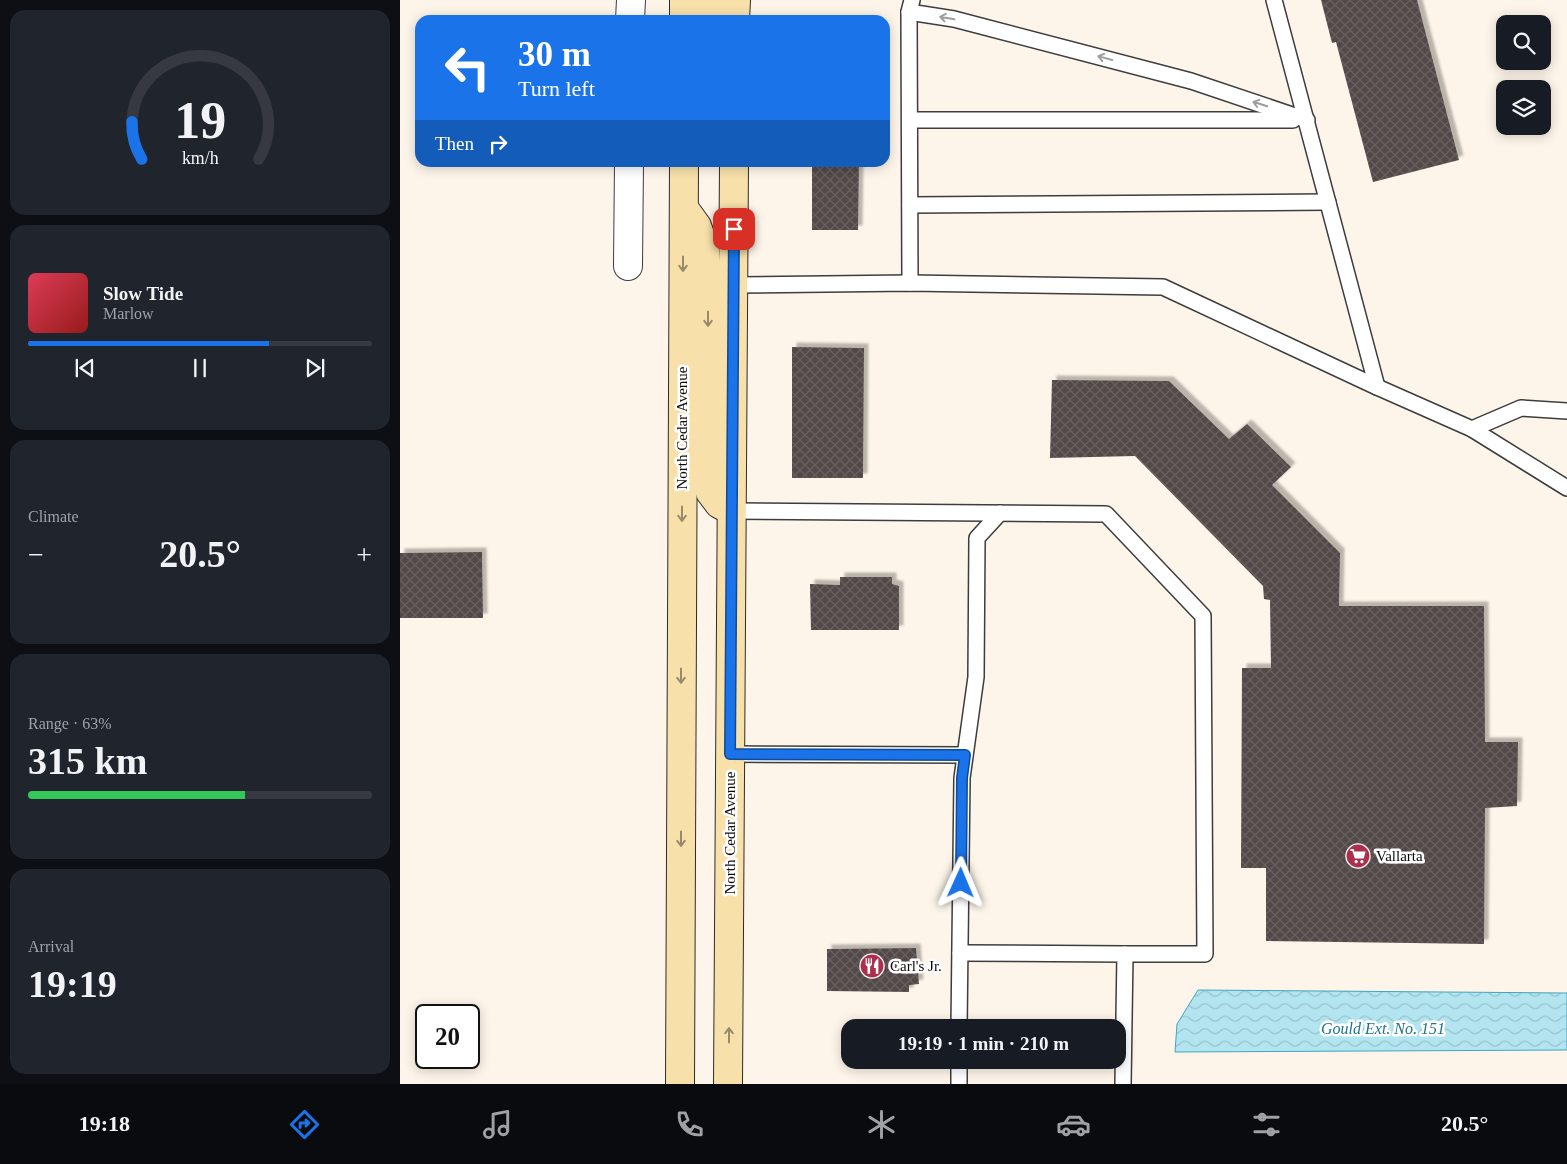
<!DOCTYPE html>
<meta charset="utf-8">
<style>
body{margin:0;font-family:Georgia,serif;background:#20242c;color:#f1f3f6;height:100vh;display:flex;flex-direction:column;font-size:19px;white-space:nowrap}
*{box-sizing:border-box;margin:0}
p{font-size:16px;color:#9ea1a6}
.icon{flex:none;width:28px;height:28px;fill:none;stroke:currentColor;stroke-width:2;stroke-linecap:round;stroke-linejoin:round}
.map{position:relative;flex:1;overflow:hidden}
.panel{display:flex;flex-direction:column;gap:10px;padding:10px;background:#0d0f14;width:400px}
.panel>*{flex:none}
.hud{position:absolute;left:15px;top:15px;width:475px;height:152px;border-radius:15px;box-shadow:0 2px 12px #0003;background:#1a73e8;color:#fff;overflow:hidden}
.tools{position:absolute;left:1096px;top:15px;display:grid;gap:10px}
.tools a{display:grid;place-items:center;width:55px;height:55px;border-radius:10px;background:#171b24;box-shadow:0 2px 12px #0003;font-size:25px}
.speed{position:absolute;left:15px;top:1004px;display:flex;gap:10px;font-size:25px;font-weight:700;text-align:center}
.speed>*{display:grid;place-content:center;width:65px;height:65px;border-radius:50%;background:#171b24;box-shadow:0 2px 12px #0003;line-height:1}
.speed .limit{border:2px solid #111;border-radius:8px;background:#fff;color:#111}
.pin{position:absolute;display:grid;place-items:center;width:42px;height:42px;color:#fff;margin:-21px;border-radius:10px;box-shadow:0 2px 8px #0006}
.me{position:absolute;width:55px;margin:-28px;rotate:1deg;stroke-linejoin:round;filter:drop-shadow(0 0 4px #0008)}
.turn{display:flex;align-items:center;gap:18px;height:105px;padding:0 20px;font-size:22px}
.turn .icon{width:65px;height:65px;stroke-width:2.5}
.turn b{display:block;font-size:35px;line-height:42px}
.then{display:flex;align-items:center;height:48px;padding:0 20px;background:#0003;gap:10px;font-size:19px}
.big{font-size:38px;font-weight:700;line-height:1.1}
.panel .card{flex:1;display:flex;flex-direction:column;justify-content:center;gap:8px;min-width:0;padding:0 18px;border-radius:15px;background:#20242c}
.panel .dial{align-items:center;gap:0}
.dial svg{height:130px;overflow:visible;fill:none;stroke:#363941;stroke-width:7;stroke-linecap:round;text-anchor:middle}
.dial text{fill:#f1f3f6;stroke:none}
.song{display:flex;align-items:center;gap:15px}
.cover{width:60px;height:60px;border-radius:8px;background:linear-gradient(135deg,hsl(350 70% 55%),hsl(0 70% 35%))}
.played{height:5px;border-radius:2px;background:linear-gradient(90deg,#1a73e8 70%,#363941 70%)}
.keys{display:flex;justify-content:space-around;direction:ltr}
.heat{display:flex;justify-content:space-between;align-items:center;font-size:28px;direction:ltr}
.charge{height:8px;border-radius:4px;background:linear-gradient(90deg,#34c759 63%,#363941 0)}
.trip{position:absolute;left:441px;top:1019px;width:285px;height:50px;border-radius:15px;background:#171b24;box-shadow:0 2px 12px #0003;font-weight:700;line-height:50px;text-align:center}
.menu{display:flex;height:80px;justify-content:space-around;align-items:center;background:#090b0e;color:#9ea1a6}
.menu .icon{width:35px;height:35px}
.menu .active{color:#1a73e8}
.menu b{font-size:22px;color:#f1f3f6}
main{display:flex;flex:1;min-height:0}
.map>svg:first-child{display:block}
.water{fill:url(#water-waves);stroke:#41a5c0}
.building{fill:url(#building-cross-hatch);filter:url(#shadow)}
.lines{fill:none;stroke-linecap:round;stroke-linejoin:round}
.service-casing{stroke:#3d3d3d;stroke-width:18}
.minor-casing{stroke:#3d3d3d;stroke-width:30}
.secondary-casing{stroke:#2c2c2c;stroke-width:30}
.service{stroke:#fff;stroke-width:15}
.minor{stroke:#fff;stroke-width:28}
.secondary{stroke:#f7e0aa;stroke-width:28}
.oneway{stroke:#9d9d9d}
.oneway2{stroke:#988a6a}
.route-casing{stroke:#114b97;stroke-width:12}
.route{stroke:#1a73e8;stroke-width:9}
.labels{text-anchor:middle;stroke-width:5;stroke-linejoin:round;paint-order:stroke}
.street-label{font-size:15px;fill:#0a0a0a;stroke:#fff}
.poi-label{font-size:15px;fill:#0a0a0a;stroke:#fff;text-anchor:start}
.water-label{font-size:16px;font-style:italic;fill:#20748f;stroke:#fff}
</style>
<main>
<section class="panel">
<div class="card dial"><svg viewBox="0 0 100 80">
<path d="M14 69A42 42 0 1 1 86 69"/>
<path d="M14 69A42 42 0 0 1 8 46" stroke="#1a73e8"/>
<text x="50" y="56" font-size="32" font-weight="700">19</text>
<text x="50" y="72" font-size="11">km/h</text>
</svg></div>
<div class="card">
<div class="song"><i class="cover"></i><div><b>Slow Tide</b><p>Marlow</p></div></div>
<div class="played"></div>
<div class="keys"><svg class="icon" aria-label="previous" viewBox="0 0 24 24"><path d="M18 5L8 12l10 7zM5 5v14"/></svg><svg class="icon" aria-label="pause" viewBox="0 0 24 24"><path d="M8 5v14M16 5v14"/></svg><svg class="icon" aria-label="next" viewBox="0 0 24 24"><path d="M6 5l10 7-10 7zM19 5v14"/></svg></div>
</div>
<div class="card"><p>Climate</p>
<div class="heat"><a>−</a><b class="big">20.5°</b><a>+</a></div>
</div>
<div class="card"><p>Range · 63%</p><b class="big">315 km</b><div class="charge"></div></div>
<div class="card"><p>Arrival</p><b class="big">19:19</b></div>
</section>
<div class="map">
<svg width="1167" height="1084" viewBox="0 0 1167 1084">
<defs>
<pattern id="water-waves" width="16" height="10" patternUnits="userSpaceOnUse" patternTransform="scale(1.25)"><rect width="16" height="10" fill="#b3e5f0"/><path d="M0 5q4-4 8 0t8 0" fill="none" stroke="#99c3cc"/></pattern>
<pattern id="building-cross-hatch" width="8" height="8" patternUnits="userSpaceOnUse" patternTransform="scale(1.25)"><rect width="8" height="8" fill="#524a48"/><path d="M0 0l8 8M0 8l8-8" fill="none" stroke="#66605e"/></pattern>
<filter id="shadow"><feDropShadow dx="4.5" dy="-4.5" stdDeviation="1" flood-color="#0004"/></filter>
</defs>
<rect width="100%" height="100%" fill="#fdf5e9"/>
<path class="water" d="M798 990 1167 993V1050L775 1052 777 1024Z"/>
<g class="building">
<path d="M921 0H1017L1059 160 973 182 936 42 932 43Z"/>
<path d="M412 162H459L458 230H412Z"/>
<path d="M392 347 464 348 463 478H392Z"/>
<path d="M652 380 769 381 829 439 847 424 891 467 872 485 940 553 939 606H1084L1085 742H1118L1117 806 1085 808 1084 944 866 941V868H841L842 668H871L870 600 864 599 863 586 735 456 650 458Z"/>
<path d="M82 552 83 618H0V553Z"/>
<path d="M440 577H492V584L499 586V630H411L410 584 440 585Z"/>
<path d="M516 948 519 984 509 985V992L427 991V949Z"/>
</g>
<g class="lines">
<defs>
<g id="service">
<path d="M509 12 554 19 791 81 907 120"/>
<path d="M510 120H893"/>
<path d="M510 205 928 202"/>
<path d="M510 283 509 12 512 0"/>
<path d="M334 285 510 283 763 287 977 387 874 0"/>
<path d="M977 387 1072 429 1167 488"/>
<path d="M1072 429 1121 408 1167 411"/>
<path d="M332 511 706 514 803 616 805 954H725"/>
<path d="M331 754 565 755"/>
<path d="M560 953 725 954 723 1084"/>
<path d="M559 1028 562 778 576 677 577 538 600 513"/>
<path d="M559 1084V1060"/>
</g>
<g id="minor">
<path d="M230 20 231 0"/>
<path d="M228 266 229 162"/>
</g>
<g id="secondary">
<path d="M284 20V0"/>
<path d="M308 20V0"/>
<path d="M335 20 336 0"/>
<path d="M284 208 297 226 305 249 308 289V399L305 472 310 492 319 504 332 511"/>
<path d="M280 1084 284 162"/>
<path d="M328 1084 334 162"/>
</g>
</defs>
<use href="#service" class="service-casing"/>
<use href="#minor" class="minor-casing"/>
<use href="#secondary" class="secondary-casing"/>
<use href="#service" class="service"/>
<use href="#minor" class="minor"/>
<use href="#secondary" class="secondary"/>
</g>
<defs><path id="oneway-shaft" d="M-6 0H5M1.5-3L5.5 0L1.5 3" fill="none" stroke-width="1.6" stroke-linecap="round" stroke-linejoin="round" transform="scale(1.25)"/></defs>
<g class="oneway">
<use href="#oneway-shaft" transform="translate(547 18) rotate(-170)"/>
<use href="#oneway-shaft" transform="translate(705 58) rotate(-165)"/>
<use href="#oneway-shaft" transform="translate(860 104) rotate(-162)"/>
</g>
<g class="oneway2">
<use href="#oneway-shaft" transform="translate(283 264) rotate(90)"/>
<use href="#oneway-shaft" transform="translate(308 319) rotate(90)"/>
<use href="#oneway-shaft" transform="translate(282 514) rotate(90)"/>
<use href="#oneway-shaft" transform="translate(281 676) rotate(90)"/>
<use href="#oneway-shaft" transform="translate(281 839) rotate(90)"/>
<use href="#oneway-shaft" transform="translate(329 1035) rotate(-90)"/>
</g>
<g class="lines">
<defs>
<path id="route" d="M334 229 330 754 565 755 562 778 561 883"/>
</defs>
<use href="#route" class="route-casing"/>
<use href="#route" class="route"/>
</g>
<defs>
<symbol id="supermarket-disc" viewBox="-11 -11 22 22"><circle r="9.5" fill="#ac304e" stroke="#fff"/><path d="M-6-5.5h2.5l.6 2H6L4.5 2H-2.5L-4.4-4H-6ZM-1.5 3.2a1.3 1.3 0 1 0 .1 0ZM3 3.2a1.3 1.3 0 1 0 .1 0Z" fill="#fff"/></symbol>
<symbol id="restaurant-disc" viewBox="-11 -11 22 22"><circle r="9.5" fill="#ac304e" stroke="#fff"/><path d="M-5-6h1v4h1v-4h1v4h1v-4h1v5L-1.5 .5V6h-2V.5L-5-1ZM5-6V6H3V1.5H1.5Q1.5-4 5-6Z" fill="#fff"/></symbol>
</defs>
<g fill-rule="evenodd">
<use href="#supermarket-disc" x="944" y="842" width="28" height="28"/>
<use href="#restaurant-disc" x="458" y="952" width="28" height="28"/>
</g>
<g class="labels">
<g class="street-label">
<text transform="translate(282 428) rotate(-90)" y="5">North Cedar Avenue</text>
<text transform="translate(330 833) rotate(-90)" y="5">North Cedar Avenue</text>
</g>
<g class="poi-label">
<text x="976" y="861">Vallarta</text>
<text x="490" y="971">Carl's Jr.</text>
</g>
<g class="water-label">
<text x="983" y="1034">Gould Ext. No. 151</text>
</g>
</g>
</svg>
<div class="tools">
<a><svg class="icon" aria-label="search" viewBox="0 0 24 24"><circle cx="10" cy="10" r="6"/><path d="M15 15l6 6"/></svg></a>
<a><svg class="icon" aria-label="layers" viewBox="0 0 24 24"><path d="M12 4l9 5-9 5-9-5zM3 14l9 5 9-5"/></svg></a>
</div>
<div class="speed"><div class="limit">20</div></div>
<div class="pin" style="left:334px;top:229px;background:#d93025"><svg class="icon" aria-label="arrive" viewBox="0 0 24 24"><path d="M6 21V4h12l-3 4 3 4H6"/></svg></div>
<svg class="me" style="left:561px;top:883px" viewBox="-20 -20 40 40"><path d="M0-17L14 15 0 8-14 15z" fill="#1a73e8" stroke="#fff" stroke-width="4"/></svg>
<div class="trip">19:19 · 1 min · 210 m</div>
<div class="hud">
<div class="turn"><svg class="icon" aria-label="left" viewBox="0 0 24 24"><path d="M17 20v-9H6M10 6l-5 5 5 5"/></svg><div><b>30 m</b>Turn left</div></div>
<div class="then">Then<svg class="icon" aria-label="right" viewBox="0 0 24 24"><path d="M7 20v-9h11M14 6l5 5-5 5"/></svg></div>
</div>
</div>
</main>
<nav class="menu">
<b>19:18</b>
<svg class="icon active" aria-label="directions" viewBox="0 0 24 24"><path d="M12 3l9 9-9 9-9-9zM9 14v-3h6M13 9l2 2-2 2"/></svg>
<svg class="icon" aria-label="music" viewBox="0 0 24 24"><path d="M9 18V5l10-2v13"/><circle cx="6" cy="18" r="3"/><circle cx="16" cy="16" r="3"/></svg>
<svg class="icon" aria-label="phone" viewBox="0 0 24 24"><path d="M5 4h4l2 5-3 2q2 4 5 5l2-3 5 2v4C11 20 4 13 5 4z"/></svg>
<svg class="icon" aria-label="climate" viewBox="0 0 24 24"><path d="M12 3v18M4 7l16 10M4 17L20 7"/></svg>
<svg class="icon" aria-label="car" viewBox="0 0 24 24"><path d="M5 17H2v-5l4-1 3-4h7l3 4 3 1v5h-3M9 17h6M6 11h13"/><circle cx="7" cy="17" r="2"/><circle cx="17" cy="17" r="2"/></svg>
<svg class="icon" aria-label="filters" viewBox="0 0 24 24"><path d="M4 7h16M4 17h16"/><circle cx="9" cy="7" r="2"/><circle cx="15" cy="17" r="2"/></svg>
<b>20.5°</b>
</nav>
